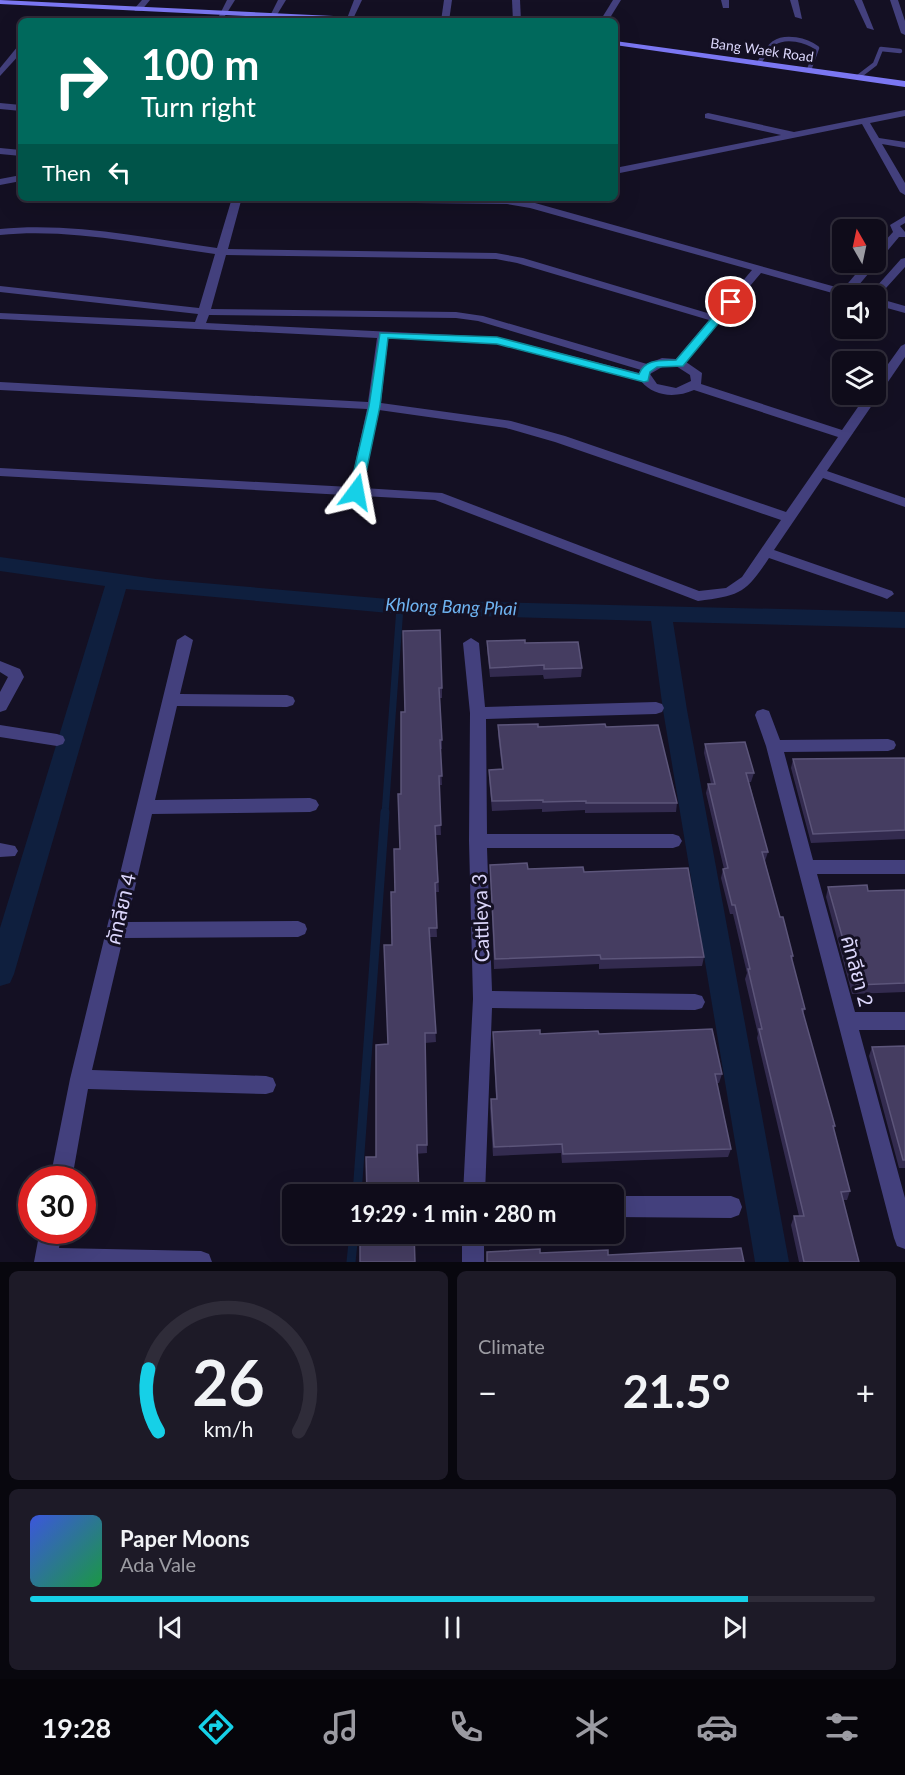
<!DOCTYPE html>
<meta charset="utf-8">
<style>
body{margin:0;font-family:Lato,"Noto Sans Thai",sans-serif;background:#1d1a27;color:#f1f3f6;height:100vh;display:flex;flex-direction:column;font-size:22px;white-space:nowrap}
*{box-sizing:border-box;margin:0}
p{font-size:20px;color:#9b9ba2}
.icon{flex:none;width:33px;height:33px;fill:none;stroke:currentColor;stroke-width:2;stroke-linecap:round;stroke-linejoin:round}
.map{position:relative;height:1262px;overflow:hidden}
.sheet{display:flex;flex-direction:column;gap:9px;padding:9px;background:#08070e;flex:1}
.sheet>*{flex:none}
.top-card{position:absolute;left:18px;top:18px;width:600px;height:183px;border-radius:9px;box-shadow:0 6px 24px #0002,0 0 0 2px #2f2c39;background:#00695c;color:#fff;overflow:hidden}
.needle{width:39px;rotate:351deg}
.tools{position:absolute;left:832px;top:219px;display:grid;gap:12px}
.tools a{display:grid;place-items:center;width:54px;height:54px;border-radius:9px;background:#0f0c1a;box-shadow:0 6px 24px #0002,0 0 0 2px #2f2c39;font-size:30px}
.speed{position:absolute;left:18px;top:1166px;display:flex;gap:12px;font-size:30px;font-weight:700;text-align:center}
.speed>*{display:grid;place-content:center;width:78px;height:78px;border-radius:50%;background:#0f0c1a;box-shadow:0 6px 24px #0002,0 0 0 2px #2f2c39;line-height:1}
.speed .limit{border:9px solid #d22;background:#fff;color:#111}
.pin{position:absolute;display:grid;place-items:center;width:51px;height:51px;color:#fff;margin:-26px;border:3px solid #fff;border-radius:50%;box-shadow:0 2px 6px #0007}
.me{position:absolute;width:66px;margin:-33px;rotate:13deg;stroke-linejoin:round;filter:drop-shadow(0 0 4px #0008)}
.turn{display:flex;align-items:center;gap:21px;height:126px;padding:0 24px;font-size:27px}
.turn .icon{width:78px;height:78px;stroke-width:2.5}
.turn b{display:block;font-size:42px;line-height:51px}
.then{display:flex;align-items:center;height:57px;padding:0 24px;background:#0003;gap:12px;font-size:22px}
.big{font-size:45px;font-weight:700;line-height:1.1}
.sheet .tile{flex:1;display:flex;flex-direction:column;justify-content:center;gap:9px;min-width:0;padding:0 21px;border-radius:9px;background:#1d1a27}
.sheet .dial{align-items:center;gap:0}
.dial svg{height:156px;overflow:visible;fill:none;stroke:#2f2c39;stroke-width:7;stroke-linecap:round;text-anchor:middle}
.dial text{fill:#f1f3f6;stroke:none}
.song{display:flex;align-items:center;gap:18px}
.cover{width:72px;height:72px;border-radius:9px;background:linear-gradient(135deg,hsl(230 70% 55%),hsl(140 70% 35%))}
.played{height:6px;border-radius:3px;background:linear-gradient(90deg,#16d0e7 85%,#2f2c39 85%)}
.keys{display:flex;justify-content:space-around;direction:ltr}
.heat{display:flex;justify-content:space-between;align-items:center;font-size:33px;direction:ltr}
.sheet .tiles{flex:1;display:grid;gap:9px;grid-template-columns:1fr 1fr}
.tile:last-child{grid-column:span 2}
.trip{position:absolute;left:282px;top:1184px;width:342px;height:60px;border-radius:9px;background:#0f0c1a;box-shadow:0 6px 24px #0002,0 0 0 2px #2f2c39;font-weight:700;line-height:60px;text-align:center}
.menu{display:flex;height:96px;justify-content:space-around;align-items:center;background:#06050a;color:#9b9ba2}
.menu .icon{width:42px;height:42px}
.menu .on{color:#16d0e7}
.menu b{font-size:27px;color:#f1f3f6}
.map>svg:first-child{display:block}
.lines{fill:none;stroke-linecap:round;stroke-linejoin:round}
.stream-far1{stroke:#0f1f3e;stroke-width:7}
.stream{stroke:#0f1f3e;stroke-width:9}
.canal{fill:#0f1f3e;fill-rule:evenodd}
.service{stroke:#43407d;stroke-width:4.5}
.minor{fill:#43407d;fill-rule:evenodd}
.secondary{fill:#7b77f2;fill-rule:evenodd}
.wall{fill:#332b4f}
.building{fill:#453d61;stroke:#5c557a;stroke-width:1.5}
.route{fill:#16d0e7;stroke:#0e8796;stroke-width:1.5}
.labels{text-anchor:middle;stroke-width:6;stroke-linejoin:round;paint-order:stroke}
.far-street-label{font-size:14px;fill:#dbd6fb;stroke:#141023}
.water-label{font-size:18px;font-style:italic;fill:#6eb3f1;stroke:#141023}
.near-street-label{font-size:20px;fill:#dbd6fb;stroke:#141023}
</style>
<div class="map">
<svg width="905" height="1262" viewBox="0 0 905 1262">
<rect width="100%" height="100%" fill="#141023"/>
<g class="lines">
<path class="stream-far1" d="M385 814 400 607"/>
<g class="stream">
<path d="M357 1194 385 812"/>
<path d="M351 1262 354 1233"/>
</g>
<path class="canal" d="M0 557 156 579 400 600 905 612V628L673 622 687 710 789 1262H755L663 710 651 621 400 614 126 589 14 974 10 983 0 986V928L105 586 0 571Z"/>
<g class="service">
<path d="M759 63C763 56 768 48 774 43 786 35 806 40 817 48L809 70"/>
<path d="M858 77 875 64 881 49 900 51"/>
</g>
<g class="minor">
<path d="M142 0H150L141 11H135L134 9Z"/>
<path d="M227 0H235L225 16H219Z"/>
<path d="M278 0H286L275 18H269Z"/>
<path d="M354 0H362L352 21H346Z"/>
<path d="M444 0H452L449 21H441Z"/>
<path d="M512 0H520L521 21H513Z"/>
<path d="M613 0H621L608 21H600Z"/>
<path d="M721 0H729V8H723Z"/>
<path d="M790 0H798L802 19 795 17Z"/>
<path d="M854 0H862L874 30 867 28Z"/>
<path d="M890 0H898L905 21V35L901 33Z"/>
<path d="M18 46H21V53L0 76V68Z"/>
<path d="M0 103 21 105V111L0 109Z"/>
<path d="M905 110V116L870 123 879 138 905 142V148L882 144 905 183V195L900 192 862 124 615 174V168L781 135 705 118V114L708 113 794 132Z"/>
<path d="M0 148 21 150V156L0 154Z"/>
<path d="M21 175V181L0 185V179Z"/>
<path d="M232 198H507L535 203 843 289 866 262H876V251L893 232 890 225 905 216V223L900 226 905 232V237H899L853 292 860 296H843L761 273 686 362 702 373 701 384 842 430 867 394H876V381L901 346 905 344V357L827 471 905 498V507L823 478 774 550 892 591 894 594 887 599 882 597 769 558C745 594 740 595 698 601L435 500 0 476V468L350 487 367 409 0 390V382L368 402 377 338 0 319V313L195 322 198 314 0 292V286L199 308 215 254C144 245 72 228 0 235V229C72 222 146 238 217 248ZM241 201 507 204 530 208 752 270 714 315 523 258 496 253 228 249ZM226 255 496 259 517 263 709 320 676 359 662 358 647 364 483 316 456 312 211 309ZM209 315 456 318 478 321 641 370 639 373 497 337 206 323ZM388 338 497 343 641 381C654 397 676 398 694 390L838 437 786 512 565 436 511 421 381 403ZM664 366H676L690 375 691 381 676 388 657 384 650 374ZM379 410 506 428 555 442 781 520 742 577 726 588 699 591 442 493 363 488Z"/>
<path d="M905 258V267L877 298 905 306V313L876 305V296H868L901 259Z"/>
<path d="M185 635 193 640 180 694 287 695 293 697 295 701 293 705 287 707 177 706 155 800 310 798 316 800 319 805 316 810 310 812 152 814 127 922 298 921 305 924 307 929 305 934 298 937 123 938 92 1070 266 1076 273 1078 276 1085 273 1092 266 1094 88 1089 72 1179H50L70 1079 177 640Z"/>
<path d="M471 638 479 643 485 707 656 702 662 704 664 708 662 712 656 714 486 719 487 834H673L679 836 682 841 679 846 673 848H487L492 991 695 994 702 996 705 1002 702 1008 695 1010 492 1008 485 1194H463L473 999 469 841 470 713 463 643Z"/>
<path d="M0 661 20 669 24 677 6 710 0 712V692L8 677 0 672Z"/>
<path d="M763 709 769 711 780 740 888 739 894 741 896 745 894 749 888 751 784 752 813 860H905V874H817L855 1012H905V1030H859L905 1198V1249L897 1246 894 1238 766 746 755 715 757 711Z"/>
<path d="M0 725 57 734 63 736 65 740 63 744 57 746 0 737Z"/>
<path d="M0 843 15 846 18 851 15 856 0 857Z"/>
<path d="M731 1196 739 1199 742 1207 739 1215 731 1218 614 1217V1196Z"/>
<path d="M40 1230H62L59 1248 201 1251 209 1254 212 1262H34Z"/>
<rect x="462" y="1233" width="22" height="29"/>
</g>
<g class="secondary">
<path d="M0 0 397 19 401 21H347L0 4Z"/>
<path d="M615 41 905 81V87L615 45Z"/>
</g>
</g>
<g class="wall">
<path d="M403 631 442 688V698H440L442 740V749H440L442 785H439L441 835H436L439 892H435L437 937H430L436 1042 425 1043 427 1153 376 1157 388 1044 395 892 400 849 405 712Z"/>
<path d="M487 641 525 643 582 668 581 677 544 679 543 675 490 677 487 650Z"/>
<path d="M498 725 606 727 677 803 676 812 585 813V810L542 812V809L492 811 489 779V770L502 769 498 735Z"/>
<path d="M705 744 754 773 751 782H749L768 852 765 861 780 917 793 956 792 961 805 1009 803 1013 835 1126 834 1129 850 1191 847 1200H843L859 1262H799L791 1225 794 1216H799L757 1038 758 1034 745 979 747 973 733 914H730L721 878 723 869H724L706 793 708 784H711L704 753Z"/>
<path d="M905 758V839L811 843 791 768 793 759Z"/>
<path d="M490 865 528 869 584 872 704 957 702 966 599 969V964L494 969Z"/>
<path d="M828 887 868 891 905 890V992L852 994 826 897Z"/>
<path d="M493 1032 540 1034H599L722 1074 719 1083H717L731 1149 728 1157 562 1163 561 1153 493 1156 490 1108 491 1099H496Z"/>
<path d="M905 1046V1168H899L869 1056 872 1047Z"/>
</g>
<g class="building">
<path d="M440 630 442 688H439L442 740H440L442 776H439L441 825 435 826 438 882 435 883 437 928H429L436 1033H425L427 1145H417L419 1194H367L366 1157H376V1045L388 1044 384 945H392L391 892H395L394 849H400L398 794H401V712H405L403 631Z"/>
<path d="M525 640V643L578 642 582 668 544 669V665L490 668 487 641Z"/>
<path d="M538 724V727L605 724 606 727 658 725 677 803H586V801L543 802V800L492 801 489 770 503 769 498 725Z"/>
<path d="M745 742 754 773H746L768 852H762L780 917H783L793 956H791L805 1009H802L835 1126H833L850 1191 841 1192 859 1262H804L794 1216H804L759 1029H762L748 969H750L735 905H732L723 869 728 868 708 784H715L705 744Z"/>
<path d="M905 758V830L813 834 793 759Z"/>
<path d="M527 863 528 869 583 867 584 872 688 868 704 957 601 959 600 955 495 959 490 865Z"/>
<path d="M867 885 868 891 905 890V983L856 985 828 887Z"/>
<path d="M712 1029 722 1074H715L731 1149 563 1154 562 1144 494 1147 491 1099H497L493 1032 540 1030V1034L598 1031 599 1034Z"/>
<path d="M905 1046V1160H903L872 1047Z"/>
<path d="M360 1233H414L415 1262H360Z"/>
<path d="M741 1248 744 1262H487V1252L540 1249V1253L608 1250V1255Z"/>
</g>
<path class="route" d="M727 300 736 302 683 366 657 367 650 372 648 381 644 382 497 344 388 338 380 406 362 492 356 495 349 492 369 406 380 333 497 337 639 374C645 358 663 361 676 360Z"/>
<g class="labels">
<g class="far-street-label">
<text transform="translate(762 50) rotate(8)" y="5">Bang Waek Road</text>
</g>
<g class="water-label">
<text transform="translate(451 607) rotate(2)" y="6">Khlong Bang Phai</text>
</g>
<g class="near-street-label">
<text transform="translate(121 909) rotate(-77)" y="7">คัทลียา 4</text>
<text transform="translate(481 918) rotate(-92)" y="7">Cattleya 3</text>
<text transform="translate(857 971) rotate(75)" y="7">คัทลียา 2</text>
</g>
</g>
</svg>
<div class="tools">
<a><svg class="needle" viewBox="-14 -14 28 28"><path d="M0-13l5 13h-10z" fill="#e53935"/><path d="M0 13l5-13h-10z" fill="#9b9ba2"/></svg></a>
<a><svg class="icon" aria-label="sound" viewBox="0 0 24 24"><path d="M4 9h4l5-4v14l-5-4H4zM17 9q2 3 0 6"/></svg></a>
<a><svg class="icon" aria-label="layers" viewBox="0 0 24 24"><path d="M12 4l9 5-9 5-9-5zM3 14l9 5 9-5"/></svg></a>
</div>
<div class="speed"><div class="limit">30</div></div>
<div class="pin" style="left:731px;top:302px;background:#d93025"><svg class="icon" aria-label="arrive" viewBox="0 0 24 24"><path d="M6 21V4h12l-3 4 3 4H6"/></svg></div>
<svg class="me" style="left:356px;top:492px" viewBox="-20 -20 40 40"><path d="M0-17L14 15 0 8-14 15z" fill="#16d0e7" stroke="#fff" stroke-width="4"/></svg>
<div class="trip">19:29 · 1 min · 280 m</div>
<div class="top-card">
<div class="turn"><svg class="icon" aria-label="right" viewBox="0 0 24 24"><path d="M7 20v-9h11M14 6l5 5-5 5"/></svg><div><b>100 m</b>Turn right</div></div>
<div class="then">Then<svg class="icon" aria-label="left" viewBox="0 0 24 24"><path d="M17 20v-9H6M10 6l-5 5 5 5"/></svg></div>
</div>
</div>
<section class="sheet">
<div class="tiles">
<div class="tile dial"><svg viewBox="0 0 100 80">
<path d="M14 69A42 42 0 1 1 86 69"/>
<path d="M14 69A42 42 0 0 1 9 37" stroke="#16d0e7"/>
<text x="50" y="56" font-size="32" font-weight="700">26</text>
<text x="50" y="72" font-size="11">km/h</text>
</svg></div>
<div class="tile"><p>Climate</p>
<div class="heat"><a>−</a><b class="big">21.5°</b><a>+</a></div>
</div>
<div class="tile">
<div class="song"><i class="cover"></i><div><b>Paper Moons</b><p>Ada Vale</p></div></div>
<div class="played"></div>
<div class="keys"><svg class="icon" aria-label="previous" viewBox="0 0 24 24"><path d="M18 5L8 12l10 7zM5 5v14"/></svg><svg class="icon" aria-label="pause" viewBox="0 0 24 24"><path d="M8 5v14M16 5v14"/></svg><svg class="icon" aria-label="next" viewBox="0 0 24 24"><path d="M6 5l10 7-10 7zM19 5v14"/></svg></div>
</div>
</div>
</section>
<nav class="menu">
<b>19:28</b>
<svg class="icon on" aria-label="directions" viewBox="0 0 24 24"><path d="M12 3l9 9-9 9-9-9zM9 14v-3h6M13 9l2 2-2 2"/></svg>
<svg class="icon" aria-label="music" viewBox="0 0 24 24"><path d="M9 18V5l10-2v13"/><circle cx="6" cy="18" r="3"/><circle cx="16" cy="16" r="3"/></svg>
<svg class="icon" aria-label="phone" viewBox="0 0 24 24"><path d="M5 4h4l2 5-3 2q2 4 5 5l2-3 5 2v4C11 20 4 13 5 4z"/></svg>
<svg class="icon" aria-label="climate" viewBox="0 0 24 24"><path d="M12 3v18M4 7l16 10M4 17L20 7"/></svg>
<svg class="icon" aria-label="car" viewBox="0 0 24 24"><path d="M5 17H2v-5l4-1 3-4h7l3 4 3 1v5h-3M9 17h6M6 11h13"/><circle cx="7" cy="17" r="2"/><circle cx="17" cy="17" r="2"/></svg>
<svg class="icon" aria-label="filters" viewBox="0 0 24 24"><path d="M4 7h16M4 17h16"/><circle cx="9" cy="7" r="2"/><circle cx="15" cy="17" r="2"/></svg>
</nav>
